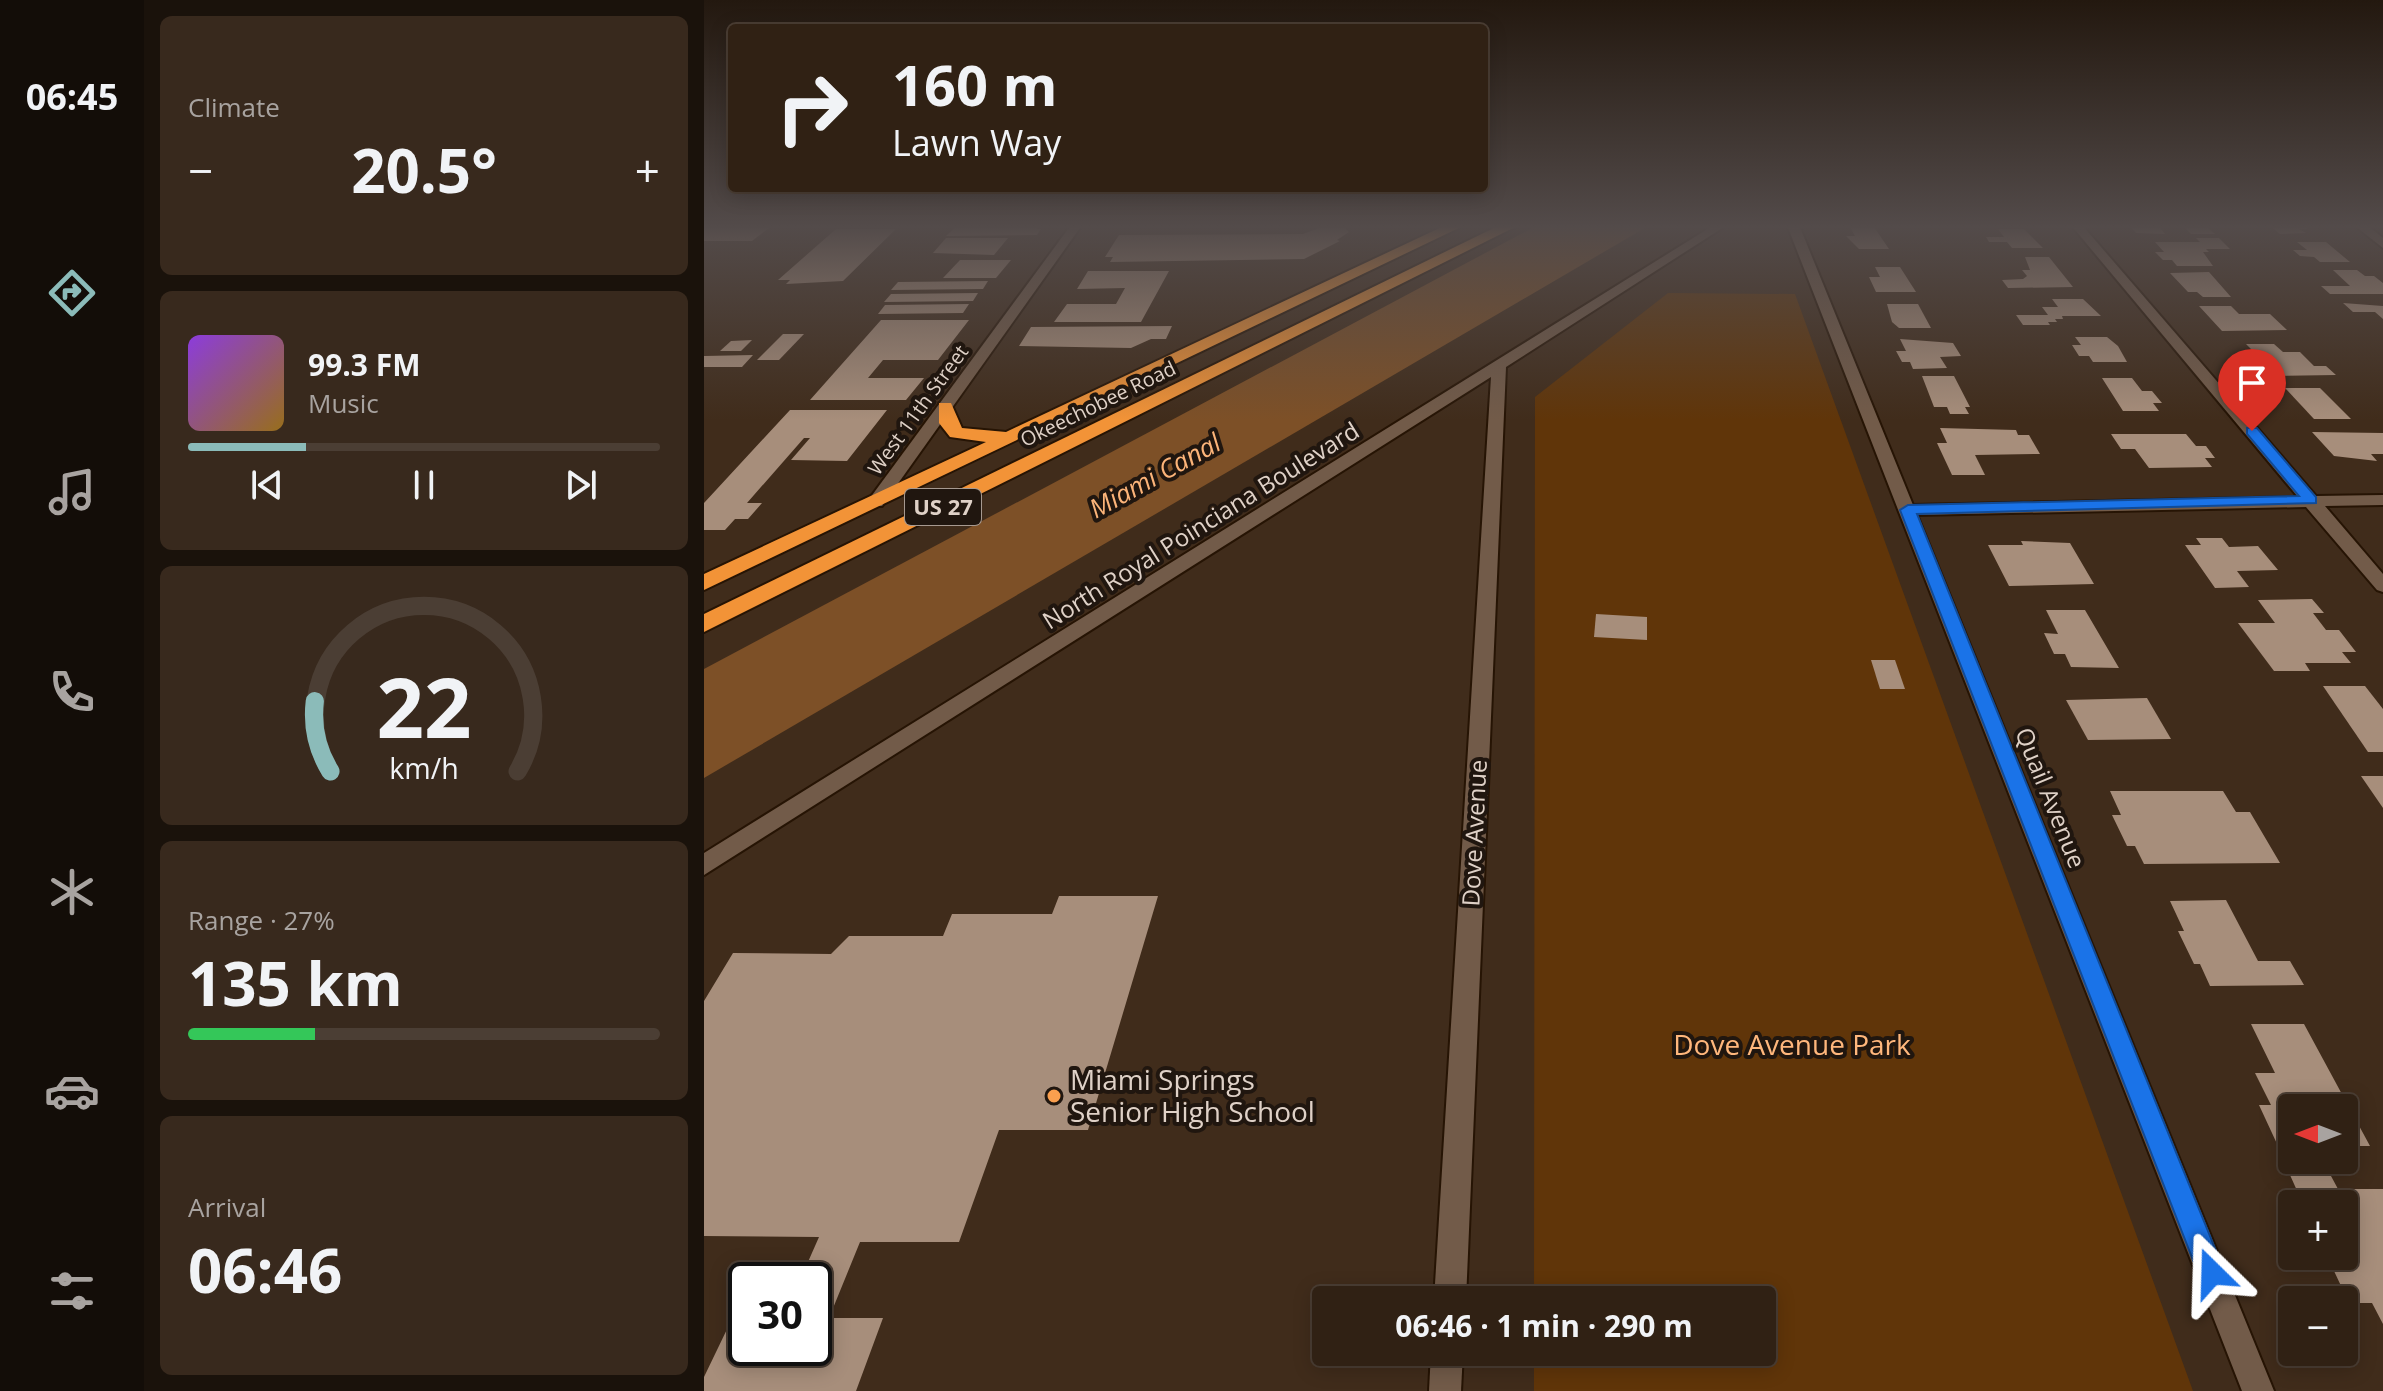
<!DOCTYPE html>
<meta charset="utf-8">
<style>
body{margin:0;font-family:"Open Sans",sans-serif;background:#38291d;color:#f1f3f6;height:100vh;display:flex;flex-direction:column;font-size:30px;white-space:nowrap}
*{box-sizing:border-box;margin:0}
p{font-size:26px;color:#a8a3a0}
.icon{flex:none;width:44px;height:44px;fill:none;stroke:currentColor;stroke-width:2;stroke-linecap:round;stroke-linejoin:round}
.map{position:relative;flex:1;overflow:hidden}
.sheet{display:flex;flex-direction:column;gap:16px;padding:16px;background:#1a120b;width:560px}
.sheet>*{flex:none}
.banner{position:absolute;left:24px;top:24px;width:760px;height:168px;border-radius:8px;box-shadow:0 4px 20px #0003,0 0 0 2px #4b3e34;background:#302114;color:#f1f3f6;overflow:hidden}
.needle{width:52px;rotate:270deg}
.buttons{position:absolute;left:1574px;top:1094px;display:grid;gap:16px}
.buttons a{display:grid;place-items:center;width:80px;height:80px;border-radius:8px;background:#302114;box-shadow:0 4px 20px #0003,0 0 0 2px #4b3e34;font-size:40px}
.speed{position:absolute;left:24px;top:1262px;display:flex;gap:16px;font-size:40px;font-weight:700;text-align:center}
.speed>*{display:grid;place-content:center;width:104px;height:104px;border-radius:50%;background:#302114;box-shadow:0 4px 20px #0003,0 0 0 2px #4b3e34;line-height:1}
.speed .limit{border:4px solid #111;border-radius:12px;background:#fff;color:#111}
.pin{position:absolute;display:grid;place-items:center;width:68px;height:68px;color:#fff;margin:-82px -34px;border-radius:50% 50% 50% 0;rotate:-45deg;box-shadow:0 0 8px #0007}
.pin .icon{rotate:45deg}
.me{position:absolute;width:88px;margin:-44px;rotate:338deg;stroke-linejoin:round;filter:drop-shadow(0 0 6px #0008)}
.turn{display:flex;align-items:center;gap:28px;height:168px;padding:0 32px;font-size:36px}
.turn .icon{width:104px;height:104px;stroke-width:2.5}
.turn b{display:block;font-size:56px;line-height:68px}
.big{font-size:60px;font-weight:700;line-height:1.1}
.sheet .tile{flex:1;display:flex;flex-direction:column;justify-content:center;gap:12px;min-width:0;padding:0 28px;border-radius:12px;background:#38291d}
.sheet .dial{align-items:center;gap:0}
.dial svg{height:208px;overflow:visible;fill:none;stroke:#4b3e34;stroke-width:7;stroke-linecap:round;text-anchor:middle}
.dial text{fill:#f1f3f6;stroke:none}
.song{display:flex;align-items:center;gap:24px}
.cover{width:96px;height:96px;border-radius:12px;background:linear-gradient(135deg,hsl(270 70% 55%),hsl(40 70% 35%))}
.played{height:8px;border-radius:4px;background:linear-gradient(90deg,#8bbbb9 25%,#4b3e34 25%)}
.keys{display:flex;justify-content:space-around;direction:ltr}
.heat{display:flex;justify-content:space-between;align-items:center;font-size:44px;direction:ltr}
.charge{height:12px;border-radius:6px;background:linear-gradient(90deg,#34c759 27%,#4b3e34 0)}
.trip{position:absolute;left:608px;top:1286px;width:464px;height:80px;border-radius:8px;background:#302114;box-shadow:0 4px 20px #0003,0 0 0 2px #4b3e34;font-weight:700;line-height:80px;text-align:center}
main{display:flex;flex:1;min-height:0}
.dock{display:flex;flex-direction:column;width:144px;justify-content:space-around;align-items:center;background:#130d08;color:#a8a3a0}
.dock .icon{width:56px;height:56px}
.dock .current{color:#8bbbb9}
.dock b{font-size:36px;color:#f1f3f6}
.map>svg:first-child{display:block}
.green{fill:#603509}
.water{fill:#7d5027}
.building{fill:#a78e7b}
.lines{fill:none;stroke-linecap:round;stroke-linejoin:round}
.minor-casing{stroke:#261404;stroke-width:4}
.highway-casing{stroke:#261404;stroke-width:4}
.minor{fill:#725b49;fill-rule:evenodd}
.highway{fill:#f29337;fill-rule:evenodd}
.route{fill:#1a73e8;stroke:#114b97;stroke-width:2}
.poi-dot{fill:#fa9f4e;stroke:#20160f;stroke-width:3}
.labels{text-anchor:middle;stroke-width:8;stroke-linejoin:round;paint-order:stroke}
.far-street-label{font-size:20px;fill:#dfd1c7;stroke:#20160f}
.shield{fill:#20160f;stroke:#a69990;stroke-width:2}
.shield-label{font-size:22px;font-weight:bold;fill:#dfd1c7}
.street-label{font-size:24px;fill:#dfd1c7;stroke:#20160f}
.water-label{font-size:26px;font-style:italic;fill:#fcb479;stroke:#20160f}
.near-park-label{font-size:28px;fill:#ffb77c;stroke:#20160f}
.near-poi-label{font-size:28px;fill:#dfd1c7;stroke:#20160f;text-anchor:start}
</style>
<main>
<nav class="dock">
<b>06:45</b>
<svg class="icon current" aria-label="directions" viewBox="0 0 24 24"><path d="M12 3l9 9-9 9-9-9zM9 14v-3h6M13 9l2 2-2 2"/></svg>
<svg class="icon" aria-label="music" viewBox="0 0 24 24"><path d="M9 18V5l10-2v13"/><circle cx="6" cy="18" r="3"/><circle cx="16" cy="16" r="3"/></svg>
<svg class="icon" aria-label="phone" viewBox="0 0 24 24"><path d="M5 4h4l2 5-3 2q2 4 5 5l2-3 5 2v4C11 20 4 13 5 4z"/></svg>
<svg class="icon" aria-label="climate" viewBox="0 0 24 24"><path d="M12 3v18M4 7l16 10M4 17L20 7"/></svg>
<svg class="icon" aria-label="car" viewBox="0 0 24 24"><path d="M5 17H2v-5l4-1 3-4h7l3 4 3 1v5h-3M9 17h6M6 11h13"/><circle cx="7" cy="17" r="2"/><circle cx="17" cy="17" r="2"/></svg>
<svg class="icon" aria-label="filters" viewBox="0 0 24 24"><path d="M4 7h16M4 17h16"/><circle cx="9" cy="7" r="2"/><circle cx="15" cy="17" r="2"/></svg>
</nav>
<section class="sheet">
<div class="tile"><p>Climate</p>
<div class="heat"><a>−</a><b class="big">20.5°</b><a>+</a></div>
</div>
<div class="tile">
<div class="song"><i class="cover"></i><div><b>99.3 FM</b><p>Music</p></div></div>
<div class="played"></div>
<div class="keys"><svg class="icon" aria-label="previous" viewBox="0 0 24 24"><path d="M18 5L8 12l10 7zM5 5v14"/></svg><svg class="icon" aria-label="pause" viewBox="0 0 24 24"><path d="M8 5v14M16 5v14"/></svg><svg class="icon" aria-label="next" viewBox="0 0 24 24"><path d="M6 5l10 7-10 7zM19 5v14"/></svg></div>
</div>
<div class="tile dial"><svg viewBox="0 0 100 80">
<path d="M14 69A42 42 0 1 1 86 69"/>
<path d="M14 69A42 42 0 0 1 8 42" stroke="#8bbbb9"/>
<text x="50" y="56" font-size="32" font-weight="700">22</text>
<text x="50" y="72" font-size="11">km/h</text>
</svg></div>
<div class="tile"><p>Range · 27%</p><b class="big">135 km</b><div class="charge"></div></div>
<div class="tile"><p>Arrival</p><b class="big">06:46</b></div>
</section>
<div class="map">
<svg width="1679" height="1391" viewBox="0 0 1679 1391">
<rect width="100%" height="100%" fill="#402c1b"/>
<path class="green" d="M964 293 1091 294 1489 1391H830V1352H1058V1300H830L831 397Z"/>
<path class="water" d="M946 225 0 778V669L832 226Z"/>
<g class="building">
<path d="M254 225H336L333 229H337L333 235 242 236Z"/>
<path d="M623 225 639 226 645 232 633 240 636 241 600 259 406 262 409 257H401L415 235 599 234Z"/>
<path d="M1425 225H1454L1461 234 1432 233Z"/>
<path d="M1478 225 1503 227 1511 234H1487Z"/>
<path d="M1565 225H1600L1604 229H1595L1602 233 1576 234Z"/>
<path d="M1146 227H1170L1185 249H1155L1142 236H1151Z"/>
<path d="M0 228H65L48 241H0Z"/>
<path d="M132 229H192L139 281 82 284 86 280H74Z"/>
<path d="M1294 229H1320L1339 248H1308L1303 242H1285L1282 237H1300Z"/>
<path d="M242 238H304L290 255 229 253Z"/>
<path d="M1492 238H1515L1526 249H1502L1505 252H1499L1509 266H1473L1468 260H1459L1451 252H1460L1451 242H1496Z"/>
<path d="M1593 242H1622L1646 262H1616L1610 257 1596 256 1589 250H1603Z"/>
<path d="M1321 257H1345L1369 287 1304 288 1298 280 1319 279 1323 276 1318 270H1326Z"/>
<path d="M256 260H307L292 278H239Z"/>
<path d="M1171 267H1196L1212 292H1172L1165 277H1176Z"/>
<path d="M1629 270H1653L1661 276H1670L1679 283V294H1626L1617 286H1646Z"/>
<path d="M384 271H465L437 322H350L363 304H412L421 288 373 289Z"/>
<path d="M1505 272 1527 297H1499L1493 292H1484L1466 273Z"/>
<path d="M284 281 279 289 187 290 194 282Z"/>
<path d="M274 293 269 301 180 302 187 294Z"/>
<path d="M1348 299H1379L1397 316H1358L1359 319H1351L1353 322H1344L1346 325H1319L1312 315H1344L1338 307H1354Z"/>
<path d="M1639 303 1679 306V319L1671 312H1649Z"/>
<path d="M265 304 259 313 174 314 181 305Z"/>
<path d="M1183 304H1214L1227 328H1195L1188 322Z"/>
<path d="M1495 306H1527L1535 314H1566L1583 330 1518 331Z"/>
<path d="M177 320H265L234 360H179L164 378H220L202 400H106Z"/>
<path d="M468 326 462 339H447L427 348 315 346 327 327Z"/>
<path d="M79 334H100L75 360H53Z"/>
<path d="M1371 337H1403L1414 346 1423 362H1389L1385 356H1375L1368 345H1377Z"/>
<path d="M1196 339 1249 343 1257 356 1236 357 1243 368 1209 369 1206 362H1198L1192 351H1202Z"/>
<path d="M48 340 37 351H16L27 341Z"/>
<path d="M1542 344H1570L1579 352H1596L1610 366H1622L1632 375 1572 376 1565 368H1554L1545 361 1541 357H1555Z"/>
<path d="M49 355 38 367H0V356Z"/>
<path d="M1218 376H1250L1266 407H1261L1265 414H1246L1243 407H1230Z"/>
<path d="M1398 378H1428L1438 391H1448L1458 403H1449L1455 411H1419Z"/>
<path d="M1581 388H1616L1647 419H1610Z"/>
<path d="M86 410H183L143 461 87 460 106 438H100L43 503H58L44 519H31L21 530H0V503Z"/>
<path d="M1236 428 1312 430 1314 435H1325L1336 454 1271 455 1281 475H1248L1233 443H1243Z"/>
<path d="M1608 432 1679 433V454H1667L1673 461 1630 456Z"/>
<path d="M1407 434H1482L1492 446H1502L1511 458H1501L1508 467 1445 468 1431 449H1417Z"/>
<path d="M1492 538H1518L1525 547 1554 546 1574 570 1533 571 1545 587 1511 588 1481 545H1497Z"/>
<path d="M1317 541 1366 543 1390 584 1305 586 1284 545H1319Z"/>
<path d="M1608 599 1620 613H1609L1622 630H1635L1652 652H1638L1647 663H1601L1606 671H1570L1534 623H1571L1554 600Z"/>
<path d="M1342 610H1381L1415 668 1367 667 1361 654H1350L1340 633 1354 634Z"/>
<path d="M892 614 943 617V640L890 637Z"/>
<path d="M1167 660H1191L1201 689H1176Z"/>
<path d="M1619 686H1661L1679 709V752H1664Z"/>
<path d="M1443 698 1467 739 1384 740 1362 700Z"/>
<path d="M1657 776H1679V808Z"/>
<path d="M1406 791H1519L1532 812H1546L1576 863 1440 864 1431 846H1423L1408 815H1417Z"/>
<path d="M355 896H454L384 1130H295L255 1242H156L125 1318H179L152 1391H0V1377L26 1323H42V1348H110V1280H96L115 1237 0 1236V1001L29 953 127 954 145 936H239L248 914H348Z"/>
<path d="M1522 900 1554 961H1586L1600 985 1506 986 1496 964H1490L1474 931H1480L1466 901Z"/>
<path d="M1547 1024H1600L1666 1146H1640V1108H1588V1146H1574L1555 1105H1567L1551 1073H1571Z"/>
<path d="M1586 1175 1627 1176 1634 1189H1679V1324L1668 1303H1645L1623 1256H1640V1204H1599Z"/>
</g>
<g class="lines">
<defs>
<g id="minor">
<path d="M367 225H378L178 506H166V498Z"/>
<path d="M1010 225H1023L802 367 762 1300H730L787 377 0 875V853Z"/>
<path d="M1083 225H1095L1209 505 1594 497 1367 225H1378L1612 496 1679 495V505L1621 506 1679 574V592L1673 590 1602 507 1213 515 1570 1391H1538Z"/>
<path d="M1650 225H1663L1679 238V248Z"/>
<path d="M727 1352H759L757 1391H725Z"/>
</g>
<g id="highway">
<path d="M742 225H761L0 590V574L282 442 246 437 235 423V403H247L258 428 302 432Z"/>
<path d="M796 225H815L0 632V614Z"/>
</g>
</defs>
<use href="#minor" class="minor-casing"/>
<use href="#highway" class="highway-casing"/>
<use href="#minor" class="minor"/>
<use href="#highway" class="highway"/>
</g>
<linearGradient id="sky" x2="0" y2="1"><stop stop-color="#23180f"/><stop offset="0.54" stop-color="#534b4a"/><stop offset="1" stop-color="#534b4a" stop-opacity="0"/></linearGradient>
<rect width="1679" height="420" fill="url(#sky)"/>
<path class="route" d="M1543 428H1553L1612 497V503L1213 514 1521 1273 1517 1283 1508 1287 1498 1283 1494 1273 1196 510 1204 505 1595 496 1543 434Z"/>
<circle class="poi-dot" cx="350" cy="1096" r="8"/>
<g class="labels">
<g class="far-street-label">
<text transform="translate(394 404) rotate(-26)" y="7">Okeechobee Road</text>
<text transform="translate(214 410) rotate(-54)" y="7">West 11th Street</text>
</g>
<rect class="shield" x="201" y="489" width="76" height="36" rx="6"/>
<g class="shield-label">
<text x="239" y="515">US 27</text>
</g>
<g class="street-label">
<text transform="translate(497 526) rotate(-32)" y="8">North Royal Poinciana Boulevard</text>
<text transform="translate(1346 798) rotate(68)" y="8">Quail Avenue</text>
<text transform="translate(771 833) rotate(-87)" y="8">Dove Avenue</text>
</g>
<g class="water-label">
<text transform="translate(451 476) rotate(-29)" y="9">Miami Canal</text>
</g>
<g class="near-park-label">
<text x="1088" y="1055">Dove Avenue Park</text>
</g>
<g class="near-poi-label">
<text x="366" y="1090">Miami Springs<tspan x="366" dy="32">Senior High School</tspan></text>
</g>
</g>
</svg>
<div class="buttons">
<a><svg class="needle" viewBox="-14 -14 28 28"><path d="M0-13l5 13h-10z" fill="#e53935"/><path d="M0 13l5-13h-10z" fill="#a8a3a0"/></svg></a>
<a>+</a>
<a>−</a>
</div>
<div class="speed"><div class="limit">30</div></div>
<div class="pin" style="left:1548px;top:431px;background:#d93025"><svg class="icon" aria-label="arrive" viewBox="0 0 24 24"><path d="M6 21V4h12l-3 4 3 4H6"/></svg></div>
<svg class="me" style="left:1508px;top:1273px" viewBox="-20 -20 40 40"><path d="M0-17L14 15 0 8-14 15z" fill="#1a73e8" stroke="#fff" stroke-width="4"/></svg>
<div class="trip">06:46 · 1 min · 290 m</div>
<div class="banner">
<div class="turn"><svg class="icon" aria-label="right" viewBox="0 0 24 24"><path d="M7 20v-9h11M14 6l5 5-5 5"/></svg><div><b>160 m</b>Lawn Way</div></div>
</div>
</div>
</main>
